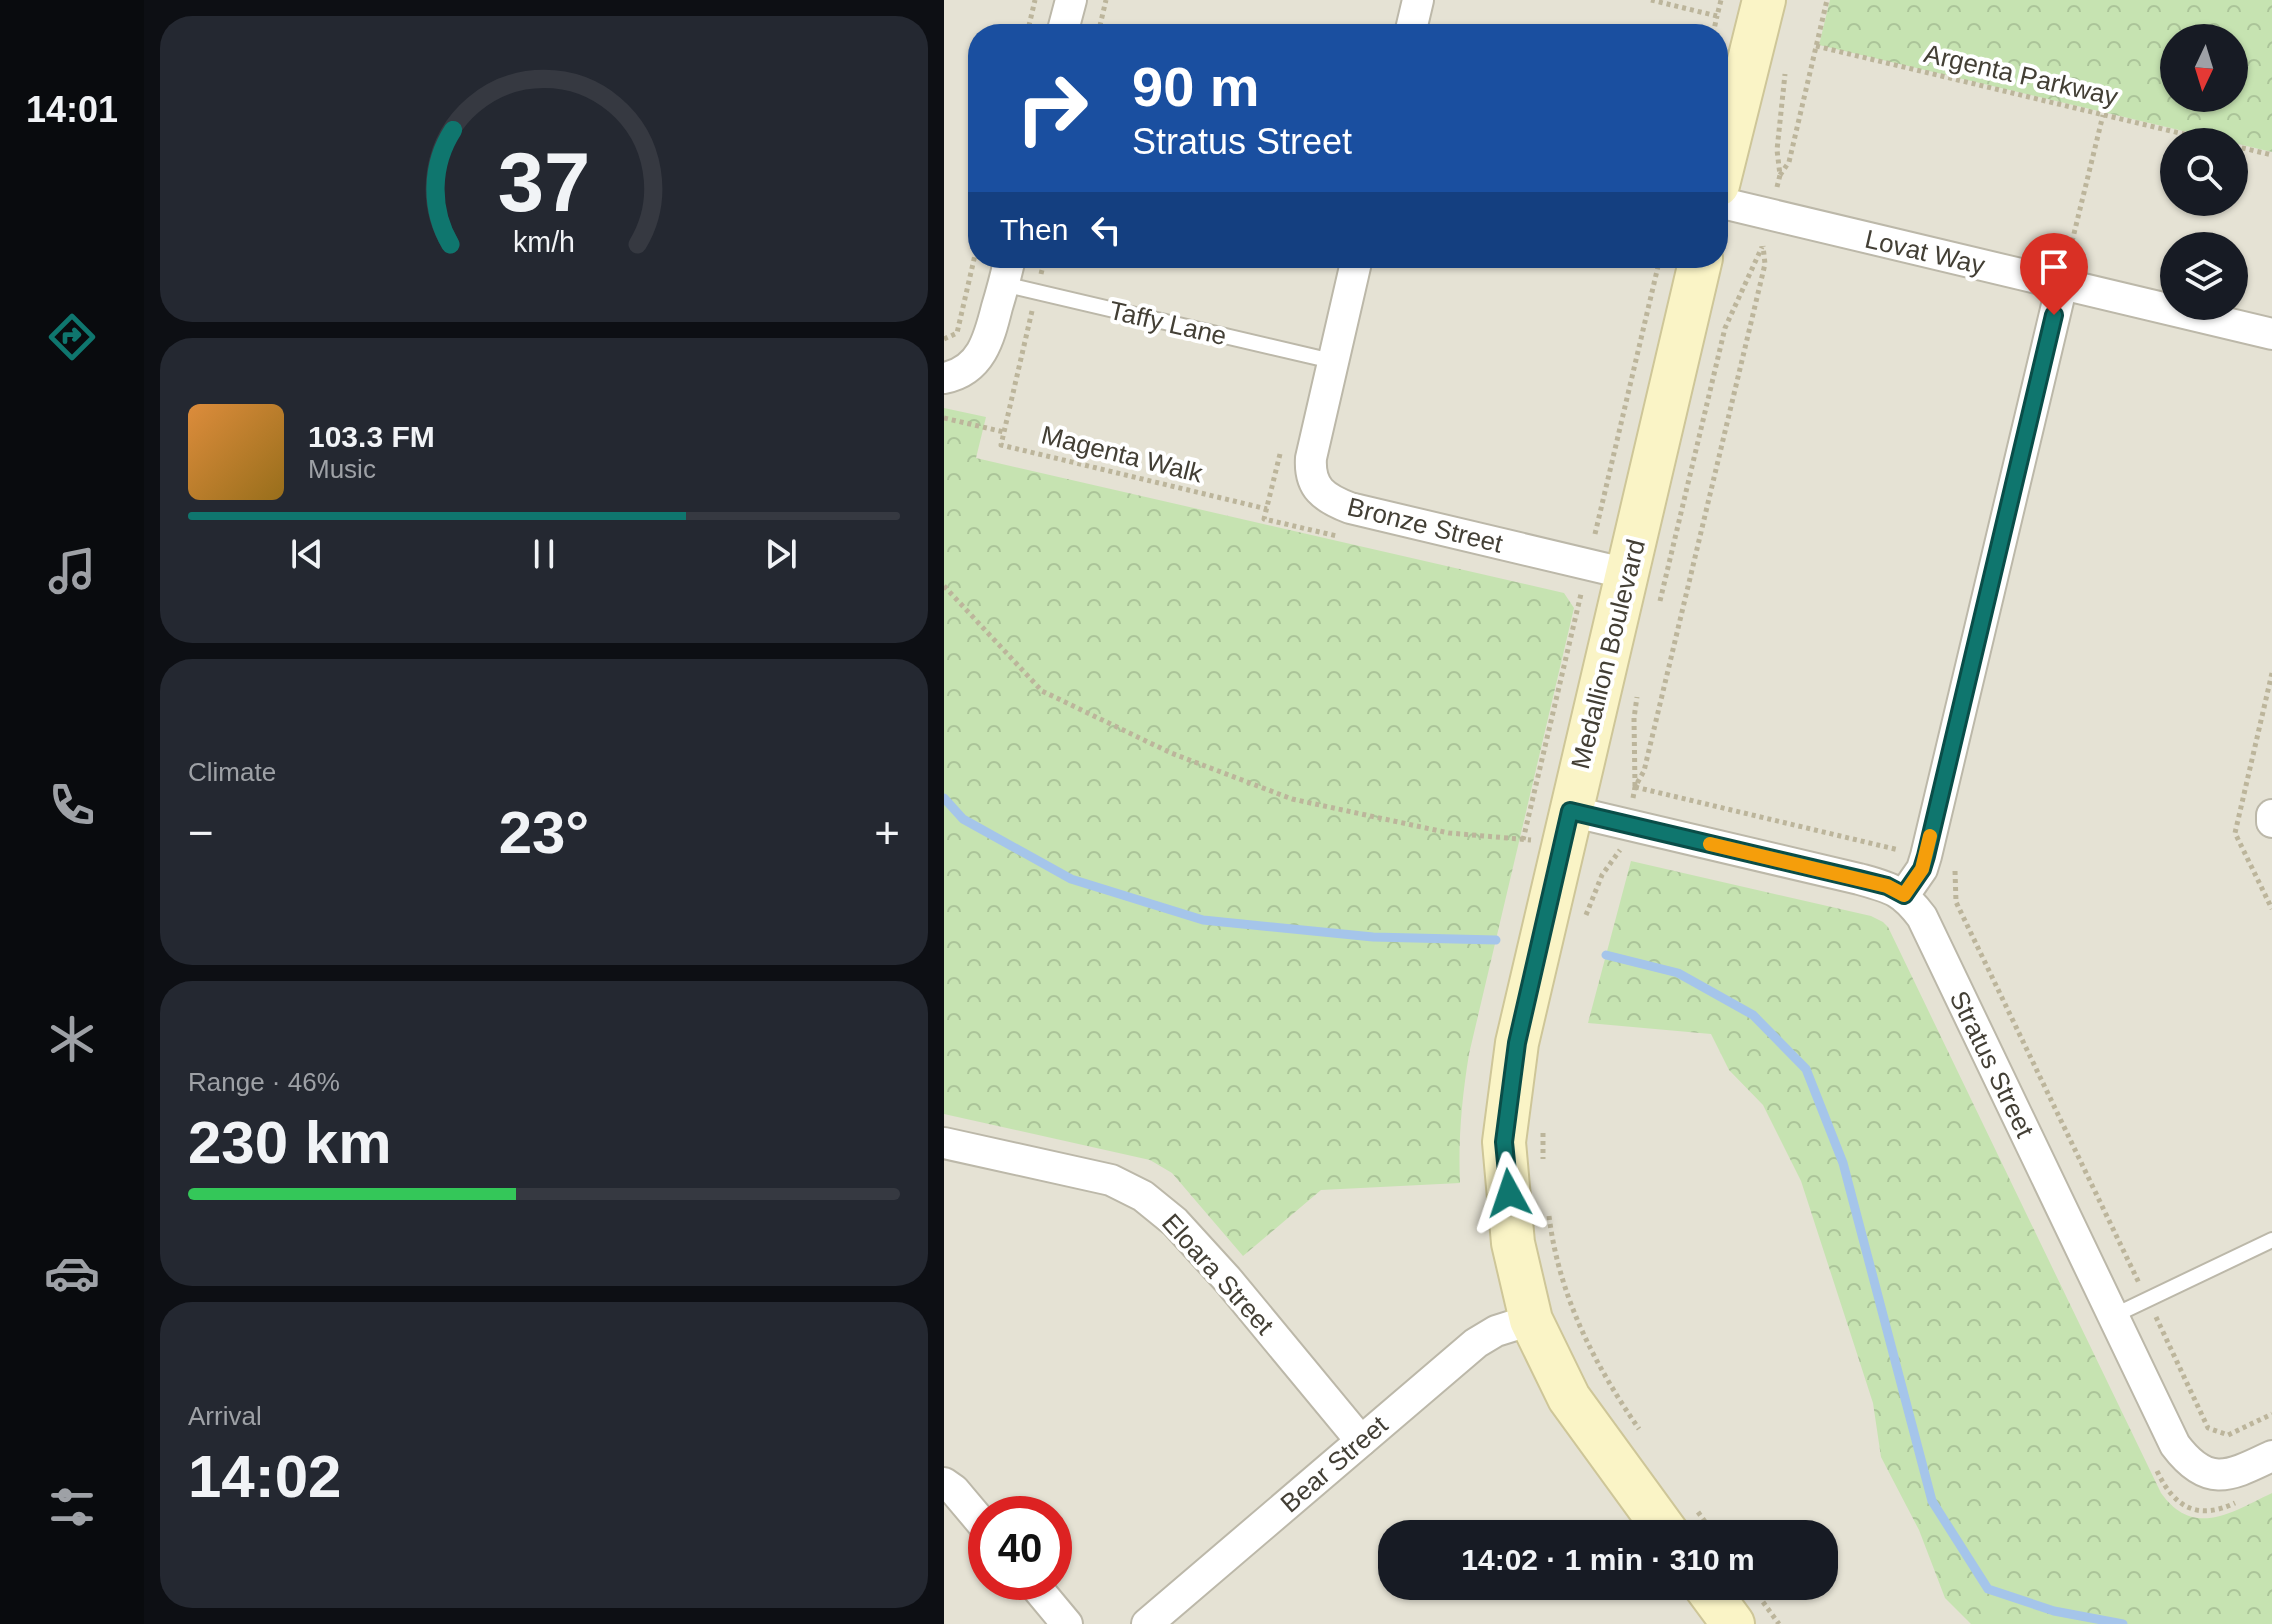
<!DOCTYPE html>
<meta charset="utf-8">
<style>
body{margin:0;font-family:Arial,sans-serif;background:#242831;color:#f1f3f6;height:100vh;display:flex;flex-direction:column;font-size:30px;white-space:nowrap}
*{box-sizing:border-box;margin:0}
p{font-size:26px;color:#9ea1a6}
.icon{flex:none;width:44px;height:44px;fill:none;stroke:currentColor;stroke-width:2;stroke-linecap:round;stroke-linejoin:round}
.map{position:relative;flex:1;overflow:hidden}
.sheet{display:flex;flex-direction:column;gap:16px;padding:16px;background:#0d0f14;width:800px}
.sheet>*{flex:none}
.hud{position:absolute;left:24px;top:24px;width:760px;height:244px;border-radius:32px;box-shadow:0 2px 6px #0004;background:#1a4fa0;color:#fff;overflow:hidden}
.needle{width:52px;rotate:184deg}
.fabs{position:absolute;left:1216px;top:24px;display:grid;gap:16px}
.fabs a{display:grid;place-items:center;width:88px;height:88px;border-radius:50%;background:#171b24;box-shadow:0 2px 6px #0004;font-size:40px}
.speed{position:absolute;left:24px;top:1496px;display:flex;gap:16px;font-size:40px;font-weight:700;text-align:center}
.speed>*{display:grid;place-content:center;width:104px;height:104px;border-radius:50%;background:#171b24;box-shadow:0 2px 6px #0004;line-height:1}
.speed .limit{border:12px solid #d22;background:#fff;color:#111}
.pin{position:absolute;display:grid;place-items:center;width:68px;height:68px;color:#fff;margin:-82px -34px;border-radius:50% 50% 50% 0;rotate:-45deg;box-shadow:0 0 8px #0007}
.pin .icon{rotate:45deg}
.me{position:absolute;width:88px;margin:-44px;rotate:355deg;stroke-linejoin:round;filter:drop-shadow(0 0 6px #0008)}
.turn{display:flex;align-items:center;gap:28px;height:168px;padding:0 32px;font-size:36px}
.turn .icon{width:104px;height:104px;stroke-width:2.5}
.turn b{display:block;font-size:56px;line-height:68px}
.then{display:flex;align-items:center;height:76px;padding:0 32px;background:#0003;gap:16px;font-size:30px}
.big{font-size:60px;font-weight:700;line-height:1.1}
.sheet .tile{flex:1;display:flex;flex-direction:column;justify-content:center;gap:12px;min-width:0;padding:0 28px;border-radius:32px;background:#242831}
.sheet .dial{align-items:center;gap:0}
.dial svg{height:208px;overflow:visible;fill:none;stroke:#363941;stroke-width:7;stroke-linecap:round;text-anchor:middle}
.dial text{fill:#f1f3f6;stroke:none}
.song{display:flex;align-items:center;gap:24px}
.cover{width:96px;height:96px;border-radius:12px;background:linear-gradient(135deg,hsl(30 70% 55%),hsl(40 70% 35%))}
.played{height:8px;border-radius:4px;background:linear-gradient(90deg,#0f766e 70%,#363941 70%)}
.keys{display:flex;justify-content:space-around;direction:ltr}
.heat{display:flex;justify-content:space-between;align-items:center;font-size:44px;direction:ltr}
.charge{height:12px;border-radius:6px;background:linear-gradient(90deg,#34c759 46%,#363941 0)}
.trip{position:absolute;left:434px;top:1520px;width:460px;height:80px;border-radius:32px;background:#171b24;box-shadow:0 2px 6px #0004;font-weight:700;line-height:80px;text-align:center}
main{display:flex;flex:1;min-height:0}
.dock{display:flex;flex-direction:column;width:144px;justify-content:space-around;align-items:center;background:#090b0e;color:#9ea1a6}
.dock .icon{width:56px;height:56px}
.dock .active{color:#0f766e}
.dock b{font-size:36px;color:#f1f3f6}
.map>svg:first-child{display:block}
.residential{fill:#e5e2d4;fill-rule:evenodd}
.park{fill:url(#park-crowns);fill-rule:evenodd}
.parking{fill:#e2e1dd}
.lines{fill:none;stroke-linecap:round;stroke-linejoin:round}
.stream{stroke:#a5c5ea;stroke-width:9}
.lane-casing{stroke:#bcb8a9;stroke-width:18}
.street-casing{stroke:#bcb8a9;stroke-width:34}
.secondary-casing{stroke:#cec698;stroke-width:46}
.path{stroke:#bcb59b;stroke-width:5;stroke-dasharray:4 4;stroke-linecap:butt}
.lane{stroke:#fff;stroke-width:14}
.street{stroke:#fff;stroke-width:30}
.secondary{stroke:#faf4c6;stroke-width:42}
.route-casing{stroke:#0a4d48;stroke-width:20}
.route{stroke:#0f766e;stroke-width:14}
.slow{stroke:#f59e0b;stroke-width:14}
.labels{text-anchor:middle;stroke-width:8;stroke-linejoin:round;paint-order:stroke}
.street-label{font-size:26px;fill:#433f35;stroke:#fff}
</style>
<main>
<nav class="dock">
<b>14:01</b>
<svg class="icon active" aria-label="directions" viewBox="0 0 24 24"><path d="M12 3l9 9-9 9-9-9zM9 14v-3h6M13 9l2 2-2 2"/></svg>
<svg class="icon" aria-label="music" viewBox="0 0 24 24"><path d="M9 18V5l10-2v13"/><circle cx="6" cy="18" r="3"/><circle cx="16" cy="16" r="3"/></svg>
<svg class="icon" aria-label="phone" viewBox="0 0 24 24"><path d="M5 4h4l2 5-3 2q2 4 5 5l2-3 5 2v4C11 20 4 13 5 4z"/></svg>
<svg class="icon" aria-label="climate" viewBox="0 0 24 24"><path d="M12 3v18M4 7l16 10M4 17L20 7"/></svg>
<svg class="icon" aria-label="car" viewBox="0 0 24 24"><path d="M5 17H2v-5l4-1 3-4h7l3 4 3 1v5h-3M9 17h6M6 11h13"/><circle cx="7" cy="17" r="2"/><circle cx="17" cy="17" r="2"/></svg>
<svg class="icon" aria-label="filters" viewBox="0 0 24 24"><path d="M4 7h16M4 17h16"/><circle cx="9" cy="7" r="2"/><circle cx="15" cy="17" r="2"/></svg>
</nav>
<section class="sheet">
<div class="tile dial"><svg viewBox="0 0 100 80">
<path d="M14 69A42 42 0 1 1 86 69"/>
<path d="M14 69A42 42 0 0 1 15 25" stroke="#0f766e"/>
<text x="50" y="56" font-size="32" font-weight="700">37</text>
<text x="50" y="72" font-size="11">km/h</text>
</svg></div>
<div class="tile">
<div class="song"><i class="cover"></i><div><b>103.3 FM</b><p>Music</p></div></div>
<div class="played"></div>
<div class="keys"><svg class="icon" aria-label="previous" viewBox="0 0 24 24"><path d="M18 5L8 12l10 7zM5 5v14"/></svg><svg class="icon" aria-label="pause" viewBox="0 0 24 24"><path d="M8 5v14M16 5v14"/></svg><svg class="icon" aria-label="next" viewBox="0 0 24 24"><path d="M6 5l10 7-10 7zM19 5v14"/></svg></div>
</div>
<div class="tile"><p>Climate</p>
<div class="heat"><a>−</a><b class="big">23°</b><a>+</a></div>
</div>
<div class="tile"><p>Range · 46%</p><b class="big">230 km</b><div class="charge"></div></div>
<div class="tile"><p>Arrival</p><b class="big">14:02</b></div>
</section>
<div class="map">
<svg width="1328" height="1624" viewBox="0 0 1328 1624">
<defs>
<pattern id="park-crowns" width="20" height="18" patternUnits="userSpaceOnUse" patternTransform="scale(2)"><rect width="20" height="18" fill="#c6e3b1"/><path d="M2 6a3 3 0 1 1 6 0M12 15a3 3 0 1 1 6 0" fill="none" stroke="#abc499"/></pattern>
</defs>
<rect width="100%" height="100%" fill="#f1efe5"/>
<path class="residential" d="M0 0H1328V1624H0ZM34 34H774V258H34ZM1230 38H1290V98H1230ZM1230 142H1290V202H1230ZM1230 246H1290V306H1230ZM42 1514H110V1582H42ZM448 1534H880V1586H448Z"/>
<g class="park">
<path d="M886 0H1328V152L875 45ZM1230 38H1290V98H1230Z"/>
<path d="M0 408 42 417 32 458 620 593 630 608 525 1054C518 1097 514 1139 516 1183L377 1190 299 1256 228 1173 206 1160 0 1114Z"/>
<path d="M687 861 927 916 939 922 944 927 1217 1493C1250 1539 1288 1512 1328 1493V1624H1027L1001 1598 975 1530 937 1457 929 1403 857 1181 819 1105 785 1070 767 1034 644 1023Z"/>
</g>
<path class="parking" d="M773 260 776 269V279L668 737 660 756Z"/>
<g class="lines">
<g class="stream">
<path d="M0 798 19 819 127 879 259 920 429 937 552 940"/>
<path d="M662 955 734 973 809 1015 862 1069 899 1163 988 1501 1044 1589 1110 1611 1179 1624"/>
</g>
<defs>
<g id="lane">
<path d="M59 284 388 361"/>
<path d="M1169 1316 1328 1240"/>
</g>
<g id="street">
<path d="M118 34 127 0"/>
<path d="M466 34 474 0"/>
<path d="M774 202 1328 334"/>
<path d="M413 258 367 458C365 488 380 498 406 508L684 574"/>
<path d="M0 378C37 371 45 339 53 307 58 291 62 275 66 258"/>
<path d="M626 811 915 879C947 888 958 890 978 917L1231 1445C1264 1489 1286 1476 1328 1456"/>
<path d="M1328 815V822"/>
<path d="M960 895 978 869 982 856 1118 284"/>
<path d="M0 1143 167 1180 199 1196 231 1222 283 1279 417 1441"/>
<path d="M0 1483 10 1490 42 1528"/>
<path d="M88 1582 123 1624"/>
<path d="M203 1624 532 1343 552 1331 587 1320"/>
</g>
<g id="secondary">
<path d="M774 185 820 0"/>
<path d="M724 1534 625 1398 587 1320 569 1243 560 1142 573 1043 757 258"/>
<path d="M761 1586 789 1624"/>
</g>
</defs>
<use href="#lane" class="lane-casing"/>
<use href="#street" class="street-casing"/>
<use href="#secondary" class="secondary-casing"/>
<g class="path">
<path d="M707 0 773 16 777 0"/>
<path d="M83 34 91 0"/>
<path d="M154 34 162 0"/>
<path d="M769 34 773 16"/>
<path d="M872 46 1273 142"/>
<path d="M1290 146 1328 155"/>
<path d="M836 175 845 162 883 0"/>
<path d="M833 187 836 175 833 150 841 74"/>
<path d="M1128 255 1125 254 1159 115"/>
<path d="M97 274 101 258"/>
<path d="M88 311 57 445 323 509"/>
<path d="M0 339 13 333 34 242"/>
<path d="M0 418 60 432"/>
<path d="M336 454 320 519 393 536"/>
<path d="M651 534 716 258"/>
<path d="M0 586 98 691 227 753 348 799 505 833 587 840"/>
<path d="M716 601 781 328 818 247"/>
<path d="M1328 673 1291 833 1328 909"/>
<path d="M691 786 690 718 693 697"/>
<path d="M691 787 955 850"/>
<path d="M689 798 691 787 700 771 821 264 819 246"/>
<path d="M579 840 637 594"/>
<path d="M1011 871 1012 902 1195 1283"/>
<path d="M642 915 658 875 676 850"/>
<path d="M599 1133V1159"/>
<path d="M605 1216C615 1296 650 1364 695 1429"/>
<path d="M1212 1317 1264 1428 1284 1435 1328 1414"/>
<path d="M1213 1471C1230 1507 1253 1521 1291 1503"/>
<path d="M754 1512 770 1534"/>
<path d="M819 1602 835 1624"/>
</g>
<use href="#lane" class="lane"/>
<use href="#street" class="street"/>
<use href="#secondary" class="secondary"/>
</g>
<g class="lines">
<defs>
<path id="route" d="M565 1193 560 1142 573 1043 626 811 915 879 943 886 960 895 978 869 982 856 1110 315"/>
</defs>
<use href="#route" class="route-casing"/>
<use href="#route" class="route"/>
<path class="slow" d="M766 844 943 886 960 895 978 869 986 836"/>
</g>
<g class="labels">
<g class="street-label">
<text transform="translate(1077 75) rotate(13)" y="9">Argenta Parkway</text>
<text transform="translate(981 252) rotate(13)" y="9">Lovat Way</text>
<text transform="translate(224 323) rotate(13)" y="9">Taffy Lane</text>
<text transform="translate(178 454) rotate(14)" y="9">Magenta Walk</text>
<text transform="translate(481 525) rotate(14)" y="9">Bronze Street</text>
<text transform="translate(664 654) rotate(-76)" y="9">Medallion Boulevard</text>
<text transform="translate(1048 1064) rotate(64)" y="9">Stratus Street</text>
<text transform="translate(274 1274) rotate(48)" y="9">Eloara Street</text>
<text transform="translate(390 1464) rotate(-41)" y="9">Bear Street</text>
</g>
</g>
</svg>
<div class="fabs">
<a><svg class="needle" viewBox="-14 -14 28 28"><path d="M0-13l5 13h-10z" fill="#e53935"/><path d="M0 13l5-13h-10z" fill="#9ea1a6"/></svg></a>
<a><svg class="icon" aria-label="search" viewBox="0 0 24 24"><circle cx="10" cy="10" r="6"/><path d="M15 15l6 6"/></svg></a>
<a><svg class="icon" aria-label="layers" viewBox="0 0 24 24"><path d="M12 4l9 5-9 5-9-5zM3 14l9 5 9-5"/></svg></a>
</div>
<div class="speed"><div class="limit">40</div></div>
<div class="pin" style="left:1110px;top:315px;background:#d93025"><svg class="icon" aria-label="arrive" viewBox="0 0 24 24"><path d="M6 21V4h12l-3 4 3 4H6"/></svg></div>
<svg class="me" style="left:565px;top:1193px" viewBox="-20 -20 40 40"><path d="M0-17L14 15 0 8-14 15z" fill="#0f766e" stroke="#fff" stroke-width="4"/></svg>
<div class="trip">14:02 · 1 min · 310 m</div>
<div class="hud">
<div class="turn"><svg class="icon" aria-label="right" viewBox="0 0 24 24"><path d="M7 20v-9h11M14 6l5 5-5 5"/></svg><div><b>90 m</b>Stratus Street</div></div>
<div class="then">Then<svg class="icon" aria-label="left" viewBox="0 0 24 24"><path d="M17 20v-9H6M10 6l-5 5 5 5"/></svg></div>
</div>
</div>
</main>
